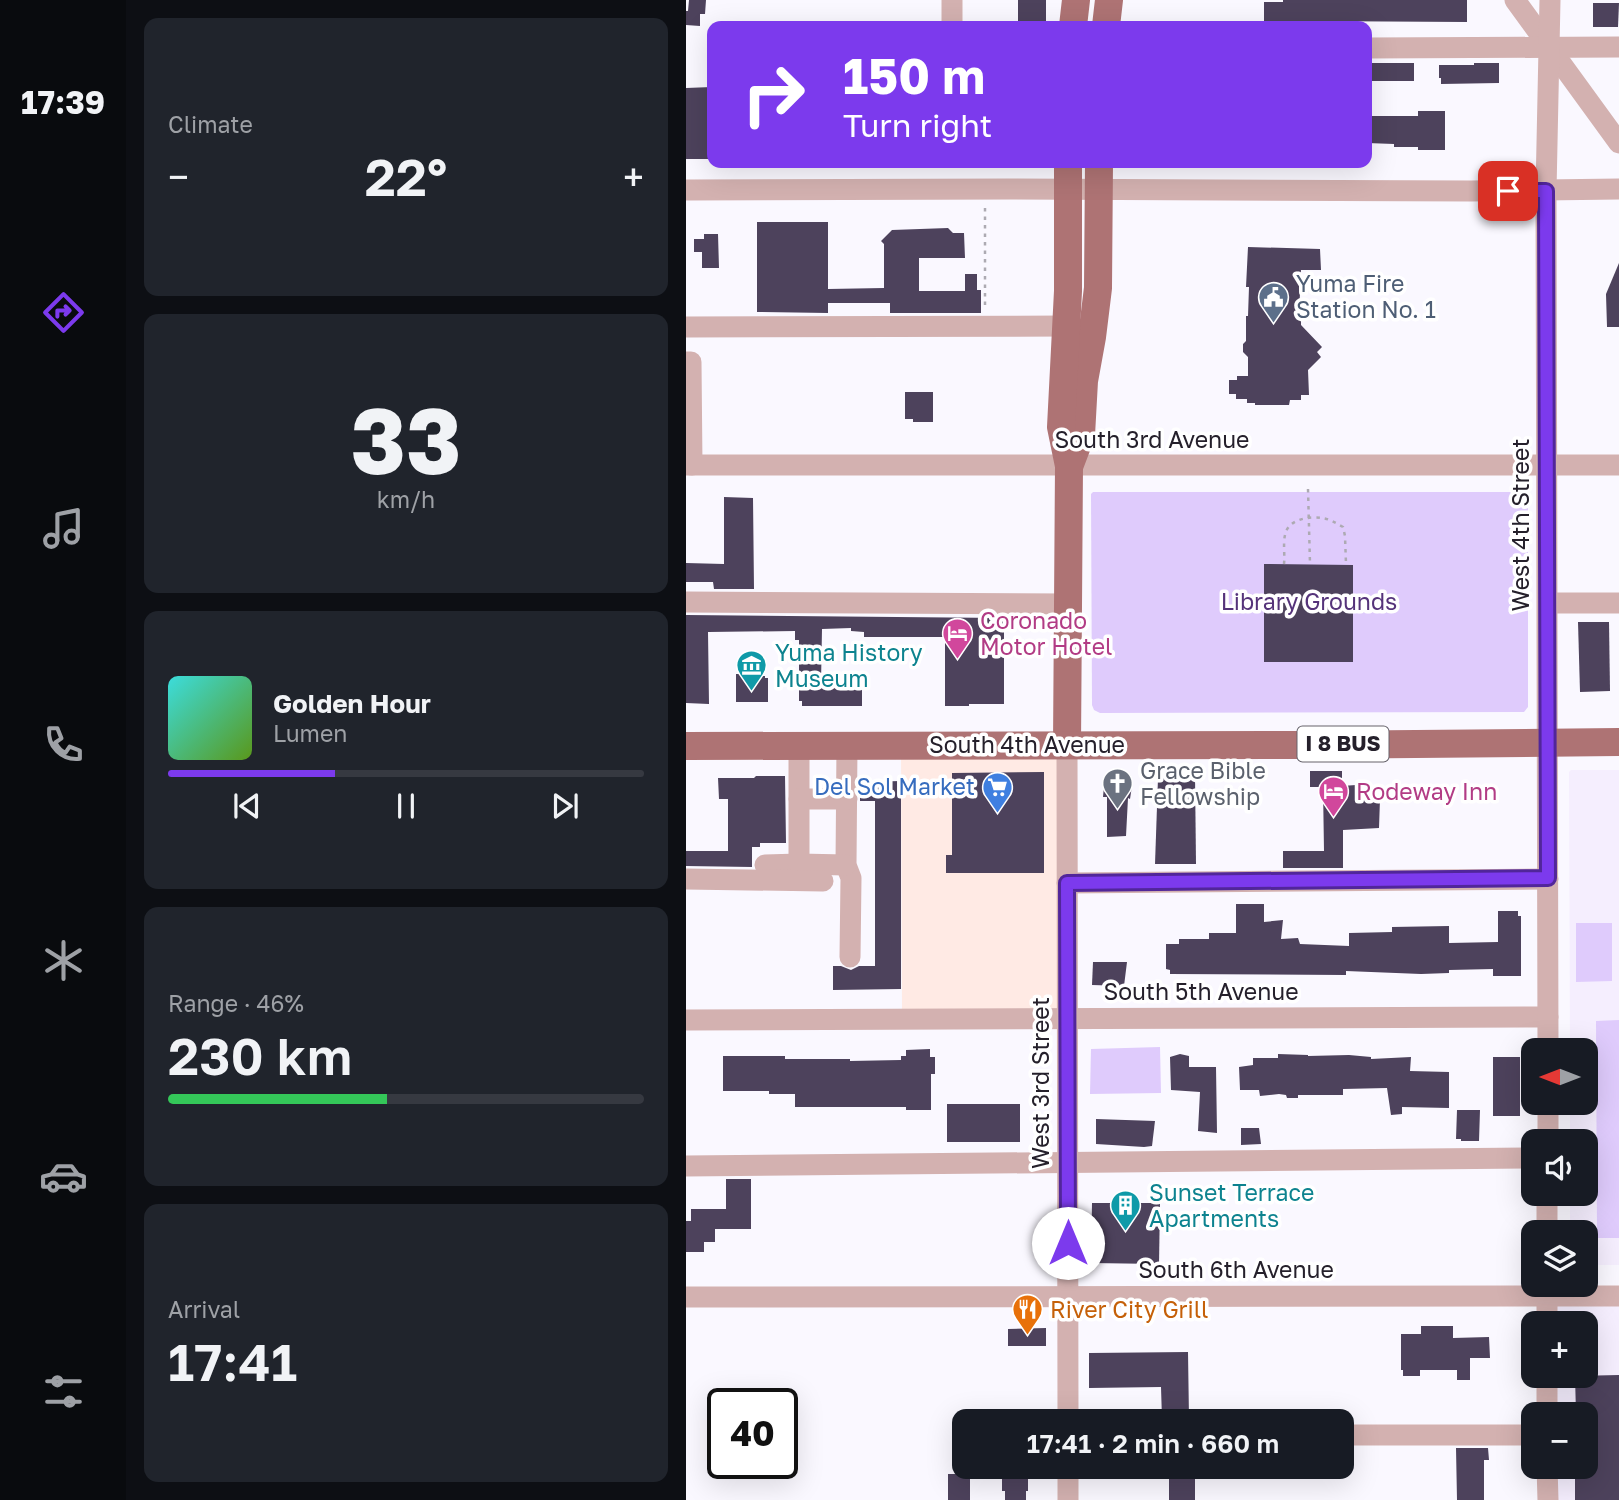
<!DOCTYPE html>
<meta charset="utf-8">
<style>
body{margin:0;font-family:"Golos Text",sans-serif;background:#20242c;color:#f1f3f6;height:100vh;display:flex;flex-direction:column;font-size:26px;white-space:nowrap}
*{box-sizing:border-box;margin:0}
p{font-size:23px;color:#9ea1a6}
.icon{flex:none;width:38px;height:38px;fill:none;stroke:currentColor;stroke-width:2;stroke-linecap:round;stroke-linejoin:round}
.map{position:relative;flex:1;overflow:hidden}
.drawer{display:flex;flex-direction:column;gap:18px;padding:18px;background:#0d0f14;width:560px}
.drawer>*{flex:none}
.hud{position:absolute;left:21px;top:21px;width:665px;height:147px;border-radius:14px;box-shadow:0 7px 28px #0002;background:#7c3aed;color:#fff;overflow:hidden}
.needle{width:46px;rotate:270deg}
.buttons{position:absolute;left:835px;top:1038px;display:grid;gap:14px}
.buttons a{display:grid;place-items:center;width:77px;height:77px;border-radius:14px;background:#171b24;box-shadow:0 7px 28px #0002;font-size:35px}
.speed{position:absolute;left:21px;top:1388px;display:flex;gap:14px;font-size:35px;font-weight:700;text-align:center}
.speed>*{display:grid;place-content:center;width:91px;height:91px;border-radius:50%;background:#171b24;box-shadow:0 7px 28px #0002;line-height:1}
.speed .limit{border:4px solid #111;border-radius:10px;background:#fff;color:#111}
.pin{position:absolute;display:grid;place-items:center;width:60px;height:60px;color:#fff;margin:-30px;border-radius:14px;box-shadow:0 4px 10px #0006}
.me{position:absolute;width:77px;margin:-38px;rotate:0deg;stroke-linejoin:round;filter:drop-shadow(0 0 5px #0008)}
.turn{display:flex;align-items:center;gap:24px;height:147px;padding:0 21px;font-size:32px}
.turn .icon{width:91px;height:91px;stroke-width:2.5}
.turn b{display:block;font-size:49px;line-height:60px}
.big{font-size:52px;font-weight:600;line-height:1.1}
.drawer .widget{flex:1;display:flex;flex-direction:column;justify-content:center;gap:10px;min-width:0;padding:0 24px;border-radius:14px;background:#20242c}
.drawer .dial{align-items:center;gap:0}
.dial b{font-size:91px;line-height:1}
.song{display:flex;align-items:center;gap:21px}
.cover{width:84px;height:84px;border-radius:10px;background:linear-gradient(135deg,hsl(180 70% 55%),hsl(90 70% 35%))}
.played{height:7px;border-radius:4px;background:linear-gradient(90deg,#7c3aed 35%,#363941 35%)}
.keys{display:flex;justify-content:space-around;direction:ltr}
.heat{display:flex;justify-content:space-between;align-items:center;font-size:38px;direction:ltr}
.charge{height:10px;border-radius:5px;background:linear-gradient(90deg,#34c759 46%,#363941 0)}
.trip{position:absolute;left:266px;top:1409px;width:402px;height:70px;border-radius:14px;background:#171b24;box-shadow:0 7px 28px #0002;font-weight:600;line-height:70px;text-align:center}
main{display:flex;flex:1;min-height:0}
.menu{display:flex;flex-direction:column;width:126px;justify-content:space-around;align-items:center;background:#090b0e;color:#9ea1a6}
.menu .icon{width:49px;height:49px}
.menu .on{color:#7c3aed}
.menu b{font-size:32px;color:#f1f3f6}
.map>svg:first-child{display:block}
.commercial{fill:#ffeae4}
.built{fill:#f5eefe}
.green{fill:#dfcbfc}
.building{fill:#4d425c}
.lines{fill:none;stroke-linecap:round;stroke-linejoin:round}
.path{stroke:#adaab2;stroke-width:2.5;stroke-dasharray:3.5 5;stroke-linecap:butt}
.minor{stroke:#d3b1b0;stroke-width:21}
.major{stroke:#ae7374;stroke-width:28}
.route-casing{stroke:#51269a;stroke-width:18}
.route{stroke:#7c3aed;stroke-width:12}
.labels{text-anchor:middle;stroke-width:7;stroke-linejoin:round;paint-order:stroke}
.shield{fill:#fff;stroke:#66636b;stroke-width:2}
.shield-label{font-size:21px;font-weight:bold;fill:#25202b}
.service-label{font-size:23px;fill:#4e5e75;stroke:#fff;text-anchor:start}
.street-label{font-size:23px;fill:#25202b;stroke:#fff}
.park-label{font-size:23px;fill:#55337a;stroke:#fff}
.hotel-label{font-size:23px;fill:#b23c85;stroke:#fff;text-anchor:start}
.culture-label{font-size:23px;fill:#0d838f;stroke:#fff;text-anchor:start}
.worship-label{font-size:23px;fill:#5b616d;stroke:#fff;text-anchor:start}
.shop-label{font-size:23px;fill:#366cbe;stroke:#fff;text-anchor:end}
.food-label{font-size:23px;fill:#c56008;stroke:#fff;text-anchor:start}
</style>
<main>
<nav class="menu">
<b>17:39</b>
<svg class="icon on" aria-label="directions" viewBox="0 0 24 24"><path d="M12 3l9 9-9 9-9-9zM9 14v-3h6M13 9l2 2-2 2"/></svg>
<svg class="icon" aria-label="music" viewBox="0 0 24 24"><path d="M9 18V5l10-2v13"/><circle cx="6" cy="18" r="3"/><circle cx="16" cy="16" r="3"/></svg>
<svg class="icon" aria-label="phone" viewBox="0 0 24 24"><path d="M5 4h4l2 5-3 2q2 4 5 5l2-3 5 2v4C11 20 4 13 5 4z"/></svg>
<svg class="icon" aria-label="climate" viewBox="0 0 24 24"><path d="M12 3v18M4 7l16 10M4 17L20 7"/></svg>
<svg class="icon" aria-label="car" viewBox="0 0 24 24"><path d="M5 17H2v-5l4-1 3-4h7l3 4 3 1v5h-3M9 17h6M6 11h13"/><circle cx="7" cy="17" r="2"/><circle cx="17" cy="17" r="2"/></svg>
<svg class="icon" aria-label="filters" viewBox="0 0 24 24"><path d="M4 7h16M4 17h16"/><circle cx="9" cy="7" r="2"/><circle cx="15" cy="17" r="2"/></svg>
</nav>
<section class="drawer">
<div class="widget"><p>Climate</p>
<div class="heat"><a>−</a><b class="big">22°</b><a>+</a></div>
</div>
<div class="widget dial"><b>33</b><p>km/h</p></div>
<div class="widget">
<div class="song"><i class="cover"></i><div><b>Golden Hour</b><p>Lumen</p></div></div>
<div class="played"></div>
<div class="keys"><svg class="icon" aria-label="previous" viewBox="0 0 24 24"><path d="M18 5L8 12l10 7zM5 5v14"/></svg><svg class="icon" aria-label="pause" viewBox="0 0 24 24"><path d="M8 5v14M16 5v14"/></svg><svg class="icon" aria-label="next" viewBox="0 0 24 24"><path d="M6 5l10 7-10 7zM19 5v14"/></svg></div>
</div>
<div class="widget"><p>Range · 46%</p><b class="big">230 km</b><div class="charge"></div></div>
<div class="widget"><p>Arrival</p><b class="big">17:41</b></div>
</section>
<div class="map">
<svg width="933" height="1500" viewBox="0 0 933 1500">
<rect width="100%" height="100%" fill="#faf8ff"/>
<path class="commercial" d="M215 744 381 745V1018L216 1020Z"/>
<g class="built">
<path d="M885 770H933V1265H900V1232H884V1194H900V1141H884V1103L900 1102V1050H884L883 772Z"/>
<path d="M861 1296H933V1500H861V1467L900 1466V1414H861V1376H900V1323H861Z"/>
</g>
<g class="green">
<path d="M407 492H835L842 500V707L838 712 414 713 408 710 406 705 405 494Z"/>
<path d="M890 923H926V981L890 982Z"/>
<path d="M933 1020V1238H911L910 1021Z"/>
<path d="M474 1047 475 1093 404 1094 405 1049Z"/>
</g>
<g class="building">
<path d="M3 0H20L19 14H14V26L0 25V11H2Z"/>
<rect x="332" y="0" width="28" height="26"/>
<path d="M597 0H781V22L619 21V26H578V2H597Z"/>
<path d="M907 3H933L932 27H907Z"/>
<rect x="681" y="63" width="47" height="18"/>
<path d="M788 63H813V83L755 84V78H753V65H788Z"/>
<path d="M26 87V159H0V88Z"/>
<path d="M732 111H759V150H732V147H708V144L681 143V116H732Z"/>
<path d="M71 222H142V289L198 288V244L195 241 206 230 262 228 267 233H278L279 258H233V291H279V274H291V290H295V313H204V303H142V313L71 312Z"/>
<path d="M18 234H32L33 268H16V252H8V239H18Z"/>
<path d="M562 247 634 249 635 270H615L613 315H615V325L636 347 631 352 635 357 622 370 623 395H615V400H604L603 405H569V403H561V399H550V394H543V380H551V376H562V357L557 352V344L560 341V316H562L563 287H560Z"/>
<path d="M933 263V327H921L920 294Z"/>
<path d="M219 392H247V422H227V419H219Z"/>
<path d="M38 497 67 498 68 589H28L27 582H0V563L38 564Z"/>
<path d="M578 564 667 565V662H578Z"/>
<path d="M0 615 318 618V704H283V706H259V637H178V632L165 631V628L136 629 135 683 176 682V706H116V701H113V640H109V631L22 632 23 704 0 703Z"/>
<path d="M892 622H923L924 691 894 692Z"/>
<path d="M50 674H63L64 676H79V678H82V702H50Z"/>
<path d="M624 771H656V786L684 784 685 799H694L693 828 657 830V868H597V851H638L637 787H624Z"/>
<path d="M358 772V873H260V855H266V773Z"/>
<path d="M509 775 510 864H469L472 778Z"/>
<path d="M70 776H99L100 843H74V847H66V867L0 866V851H42V799H33L32 778H68Z"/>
<path d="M215 781V989L147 990V966H155L165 970 173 966H189V801H174V783L175 782Z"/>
<path d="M433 783 446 786 444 799 442 798 440 836 421 837V797H417L418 786Z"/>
<path d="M550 904H578V922L597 920 595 939 612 938 614 944 663 946V933L706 932V927L763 926V943L812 942V911H832V916H835V976H807V969L763 970V973L735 974 660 971V975L484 974V970L480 969V944H493V939H523V933H550Z"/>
<path d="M407 962H441L438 986 406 985Z"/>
<path d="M244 1049V1057H249V1074H245V1110H220V1107H109V1094H83V1091H37V1056H99V1059H164V1061L215 1060V1056H220V1050Z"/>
<path d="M494 1054 503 1056V1067H530L531 1133 512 1131 514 1092 485 1090 484 1057Z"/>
<path d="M592 1054 622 1055V1056L663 1055 685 1057V1059L725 1057 724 1071 763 1072V1108L716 1107V1114L705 1115 701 1088 657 1089V1095H612V1098H601L600 1095 593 1094 574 1096 573 1090H554L553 1067 567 1065V1058H592Z"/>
<rect x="807" y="1057" width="27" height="59"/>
<rect x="261" y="1104" width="73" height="38"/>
<path d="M771 1110H794L793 1141H775V1139H770Z"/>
<path d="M410 1119 469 1121 466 1146 458 1147 410 1144Z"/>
<path d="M555 1128H573L575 1144 555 1145Z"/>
<path d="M40 1179H65V1229H29V1242H18V1252H0V1221H5V1209H40Z"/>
<path d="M406 1203H474L473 1264 405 1263Z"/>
<path d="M735 1326H767V1338L803 1337 804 1358H784V1380H771V1370H734V1376H717V1370H715V1334H735Z"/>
<path d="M360 1328V1346H322V1329Z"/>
<path d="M502 1352 503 1419H476L475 1387 403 1388V1353Z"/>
<path d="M933 1375V1500H889V1472H891V1466H900V1414H890L889 1376Z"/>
<path d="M770 1448H802L803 1460H798V1500H771Z"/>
<path d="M316 1466H342V1491H340V1500H319V1491H316Z"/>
<rect x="483" y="1466" width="26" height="34"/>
<rect x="262" y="1474" width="22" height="26"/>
</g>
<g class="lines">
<g class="path">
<path d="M299 208V306"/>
<path d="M622 489 624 564"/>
<path d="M598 564C599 555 597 544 599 535 602 519 623 516 636 518 644 519 650 523 657 527L659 536 660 564"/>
</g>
<g class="minor">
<path d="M829 0 933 143"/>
<path d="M266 26V0"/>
<path d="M681 48 933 47"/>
<path d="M0 190 324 189 785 191 933 189"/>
<path d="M0 327 381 326"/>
<path d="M0 362H5L6 465"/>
<path d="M0 465H933"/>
<path d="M0 602 382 604"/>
<path d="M862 603H933"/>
<path d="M113 745V799"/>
<path d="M161 745 160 865 165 878 164 957"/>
<path d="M381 745 382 1421"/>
<path d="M79 865 113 864"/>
<path d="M160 865 113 864V799H161"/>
<path d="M0 879 137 881"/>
<path d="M381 883 862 879"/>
<path d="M0 1020 862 1017"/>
<path d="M862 1050 860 191 864 0"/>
<path d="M862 1141V1102"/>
<path d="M0 1166 847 1158"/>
<path d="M861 1232V1194"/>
<path d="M0 1297 933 1296"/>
<path d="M861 1323V1284"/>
<path d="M861 1376V1414"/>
<path d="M656 1435H847"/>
<path d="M382 1466V1500"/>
<path d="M861 1466 862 1500"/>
</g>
<g class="major">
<path d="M387 26 390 0"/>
<path d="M420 26 423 0"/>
<path d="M384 464 395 435 398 381 406 337 412 288 413 163"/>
<path d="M381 745 383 466 375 427 382 291V163"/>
<path d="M0 746 619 745 933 742"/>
</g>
</g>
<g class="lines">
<defs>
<path id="route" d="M382 1243 381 883 862 878 860 191H822"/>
</defs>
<use href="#route" class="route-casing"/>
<use href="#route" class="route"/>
</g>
<defs>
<symbol id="civic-pin" viewBox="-11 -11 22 30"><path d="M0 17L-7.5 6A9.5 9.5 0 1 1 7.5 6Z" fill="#5c6f8a" stroke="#fff"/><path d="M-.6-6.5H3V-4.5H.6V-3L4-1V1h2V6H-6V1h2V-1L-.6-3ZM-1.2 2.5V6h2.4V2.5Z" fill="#fff"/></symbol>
<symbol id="hotel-pin" viewBox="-11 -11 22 30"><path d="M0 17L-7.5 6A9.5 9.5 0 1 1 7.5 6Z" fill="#d1479c" stroke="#fff"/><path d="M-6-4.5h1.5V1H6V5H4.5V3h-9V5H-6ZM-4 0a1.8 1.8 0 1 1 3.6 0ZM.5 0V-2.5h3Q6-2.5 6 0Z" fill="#fff"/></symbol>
<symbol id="museum-pin" viewBox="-11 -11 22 30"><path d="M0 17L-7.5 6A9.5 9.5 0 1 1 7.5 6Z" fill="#0f9aa8" stroke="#fff"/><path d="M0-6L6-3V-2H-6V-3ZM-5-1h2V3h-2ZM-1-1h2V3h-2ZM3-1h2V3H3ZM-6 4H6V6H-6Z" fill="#fff"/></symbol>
<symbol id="church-pin" viewBox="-11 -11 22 30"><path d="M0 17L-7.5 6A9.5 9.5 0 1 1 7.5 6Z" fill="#6b7280" stroke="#fff"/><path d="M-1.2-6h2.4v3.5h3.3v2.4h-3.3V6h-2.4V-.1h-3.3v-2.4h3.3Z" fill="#fff"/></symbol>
<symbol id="supermarket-pin" viewBox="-11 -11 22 30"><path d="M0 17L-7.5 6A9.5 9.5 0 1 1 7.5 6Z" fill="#3f7fe0" stroke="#fff"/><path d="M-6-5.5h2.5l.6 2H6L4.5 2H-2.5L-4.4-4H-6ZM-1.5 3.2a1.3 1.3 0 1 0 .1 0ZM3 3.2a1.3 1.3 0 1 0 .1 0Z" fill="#fff"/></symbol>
<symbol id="building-pin" viewBox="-11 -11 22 30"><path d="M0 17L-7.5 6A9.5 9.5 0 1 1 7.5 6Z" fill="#0f9aa8" stroke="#fff"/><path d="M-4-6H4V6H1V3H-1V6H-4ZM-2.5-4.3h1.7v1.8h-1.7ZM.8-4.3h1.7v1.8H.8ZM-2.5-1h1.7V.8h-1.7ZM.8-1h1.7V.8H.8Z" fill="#fff"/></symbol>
<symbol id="restaurant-pin" viewBox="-11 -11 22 30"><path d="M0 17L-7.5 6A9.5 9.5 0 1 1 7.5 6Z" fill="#e8710a" stroke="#fff"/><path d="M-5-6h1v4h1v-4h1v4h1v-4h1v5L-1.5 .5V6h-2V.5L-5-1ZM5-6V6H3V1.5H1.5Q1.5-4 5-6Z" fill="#fff"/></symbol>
</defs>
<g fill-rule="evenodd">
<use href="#civic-pin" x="570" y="280" width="35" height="47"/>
<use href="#hotel-pin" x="254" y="616" width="35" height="47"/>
<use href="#museum-pin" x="48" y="648" width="35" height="47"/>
<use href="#church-pin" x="414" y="766" width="35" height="47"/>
<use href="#supermarket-pin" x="294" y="770" width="35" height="47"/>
<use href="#hotel-pin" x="630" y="774" width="35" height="47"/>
<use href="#building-pin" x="422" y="1188" width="35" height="47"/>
<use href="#restaurant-pin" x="324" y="1292" width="35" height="47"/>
</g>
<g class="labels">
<rect class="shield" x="611.5" y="726.5" width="91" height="35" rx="5"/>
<g class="shield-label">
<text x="657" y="751">I 8 BUS</text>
</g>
<g class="service-label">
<text x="610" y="292">Yuma Fire<tspan x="610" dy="26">Station No. 1</tspan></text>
</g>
<g class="street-label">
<text x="466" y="448">South 3rd Avenue</text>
<text transform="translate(835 525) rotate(-90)" y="8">West 4th Street</text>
<text x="341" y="753">South 4th Avenue</text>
<text x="515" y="1000">South 5th Avenue</text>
<text transform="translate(355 1083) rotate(-90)" y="8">West 3rd Street</text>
<text x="550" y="1278">South 6th Avenue</text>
</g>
<g class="park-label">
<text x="623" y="610">Library Grounds</text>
</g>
<g class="hotel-label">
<text x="294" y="629">Coronado<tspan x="294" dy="26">Motor Hotel</tspan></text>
<text x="670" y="800">Rodeway Inn</text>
</g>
<g class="culture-label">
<text x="89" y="661">Yuma History<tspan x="89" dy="26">Museum</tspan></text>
<text x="463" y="1201">Sunset Terrace<tspan x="463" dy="26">Apartments</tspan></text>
</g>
<g class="worship-label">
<text x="454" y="779">Grace Bible<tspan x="454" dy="26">Fellowship</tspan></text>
</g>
<g class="shop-label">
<text x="289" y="795">Del Sol Market</text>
</g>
<g class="food-label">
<text x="364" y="1318">River City Grill</text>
</g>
</g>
</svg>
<div class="buttons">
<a><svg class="needle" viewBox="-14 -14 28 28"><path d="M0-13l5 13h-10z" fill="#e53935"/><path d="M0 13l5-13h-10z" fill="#9ea1a6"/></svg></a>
<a><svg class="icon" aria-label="sound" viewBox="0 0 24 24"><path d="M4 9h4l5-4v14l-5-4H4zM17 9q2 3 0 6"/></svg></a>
<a><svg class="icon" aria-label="layers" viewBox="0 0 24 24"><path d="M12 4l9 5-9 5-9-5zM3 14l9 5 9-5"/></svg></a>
<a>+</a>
<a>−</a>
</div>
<div class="speed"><div class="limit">40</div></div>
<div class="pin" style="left:822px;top:191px;background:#d93025"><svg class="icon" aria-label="arrive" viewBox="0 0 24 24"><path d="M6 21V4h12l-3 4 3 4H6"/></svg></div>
<svg class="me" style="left:382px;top:1243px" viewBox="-20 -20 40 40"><circle r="19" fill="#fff"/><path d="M0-13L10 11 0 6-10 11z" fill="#7c3aed"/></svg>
<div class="trip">17:41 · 2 min · 660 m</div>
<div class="hud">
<div class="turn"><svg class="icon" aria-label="right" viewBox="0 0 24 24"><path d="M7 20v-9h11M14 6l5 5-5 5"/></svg><div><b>150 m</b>Turn right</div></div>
</div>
</div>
</main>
